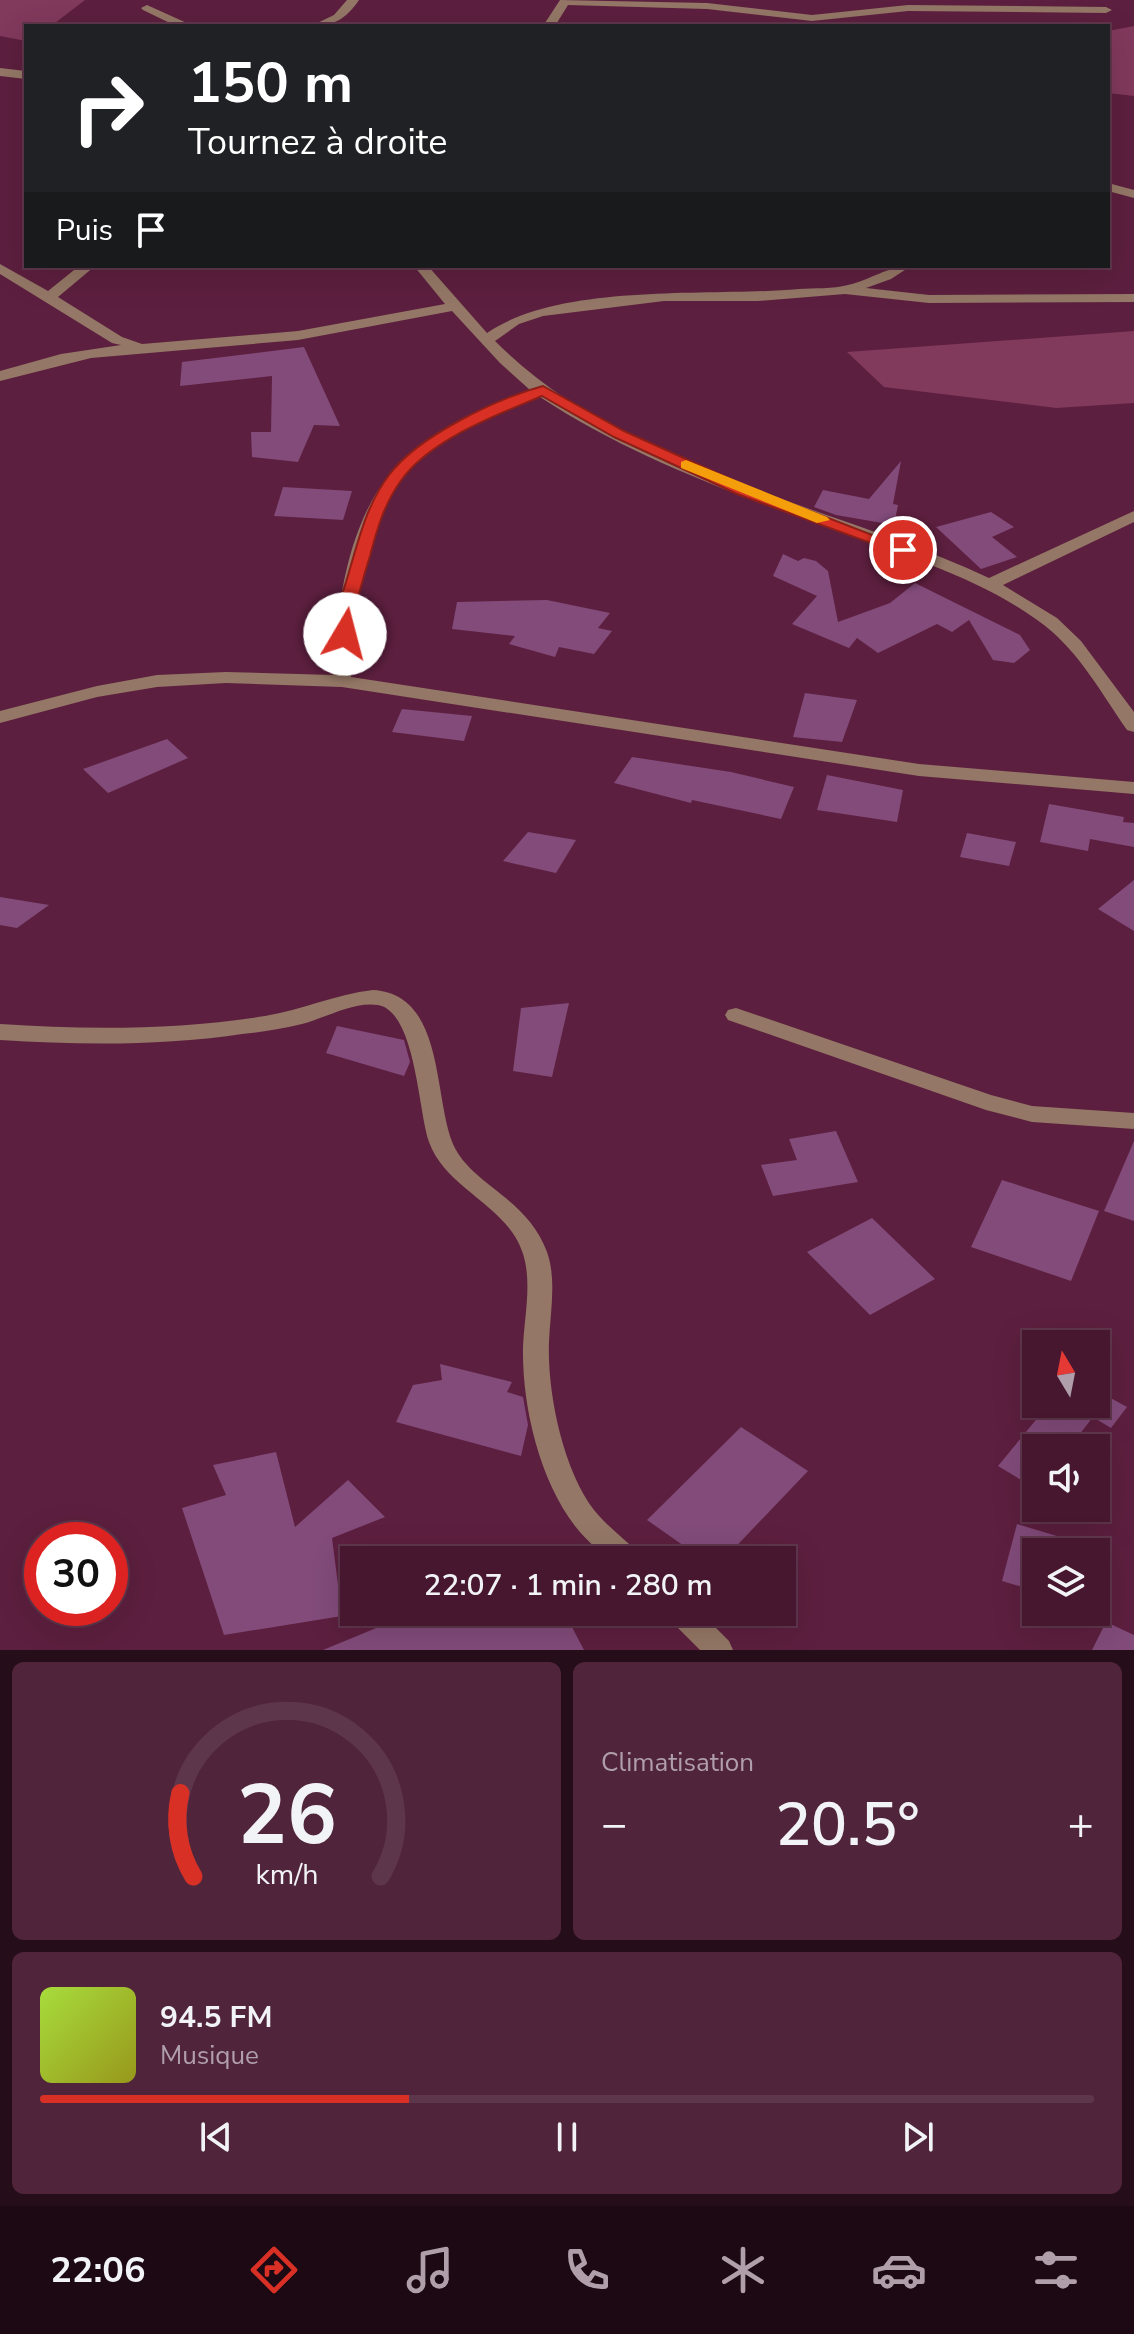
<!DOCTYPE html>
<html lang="fr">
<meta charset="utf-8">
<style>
body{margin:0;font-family:"Nunito Sans",sans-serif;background:#50243b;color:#f1f3f6;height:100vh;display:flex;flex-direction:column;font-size:30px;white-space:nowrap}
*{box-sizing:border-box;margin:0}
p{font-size:26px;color:#b09faa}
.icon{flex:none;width:44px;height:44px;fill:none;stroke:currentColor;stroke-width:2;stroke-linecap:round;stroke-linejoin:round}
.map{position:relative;height:1650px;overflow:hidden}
.details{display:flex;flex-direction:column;gap:12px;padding:12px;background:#260d1a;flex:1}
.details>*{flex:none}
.banner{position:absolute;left:24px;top:24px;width:1086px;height:244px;border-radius:0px;box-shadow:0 8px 32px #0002,0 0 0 2px #5e364b;background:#202124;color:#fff;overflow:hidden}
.needle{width:52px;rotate:350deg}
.buttons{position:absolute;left:1022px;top:1330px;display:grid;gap:16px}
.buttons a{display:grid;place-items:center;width:88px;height:88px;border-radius:0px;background:#46172f;box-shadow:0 8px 32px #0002,0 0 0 2px #5e364b;font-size:40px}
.speed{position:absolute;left:24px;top:1522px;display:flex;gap:16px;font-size:40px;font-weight:700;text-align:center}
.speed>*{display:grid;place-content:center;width:104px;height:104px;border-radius:50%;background:#46172f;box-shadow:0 8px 32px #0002,0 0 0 2px #5e364b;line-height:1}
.speed .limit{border:12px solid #d22;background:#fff;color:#111}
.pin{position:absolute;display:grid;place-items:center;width:68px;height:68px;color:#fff;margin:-34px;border:4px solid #fff;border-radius:50%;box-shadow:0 2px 8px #0007}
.me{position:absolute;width:88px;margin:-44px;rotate:8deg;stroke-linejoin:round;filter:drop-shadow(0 0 6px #0008)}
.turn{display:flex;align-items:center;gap:28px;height:168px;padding:0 32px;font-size:36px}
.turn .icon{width:104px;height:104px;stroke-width:2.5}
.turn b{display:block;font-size:56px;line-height:68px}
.then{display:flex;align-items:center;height:76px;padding:0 32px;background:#0003;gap:16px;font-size:30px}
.big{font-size:60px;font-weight:600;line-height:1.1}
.details .widget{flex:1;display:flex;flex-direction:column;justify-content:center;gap:12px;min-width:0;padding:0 28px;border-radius:12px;background:#50243b}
.details .dial{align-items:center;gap:0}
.dial svg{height:208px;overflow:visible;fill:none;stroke:#5e364b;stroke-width:7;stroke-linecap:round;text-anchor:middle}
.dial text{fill:#f1f3f6;stroke:none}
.song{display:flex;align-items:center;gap:24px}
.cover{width:96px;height:96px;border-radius:12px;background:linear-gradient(135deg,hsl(80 70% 55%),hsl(60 70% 35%))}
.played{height:8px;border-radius:4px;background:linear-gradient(90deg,#d93025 35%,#5e364b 35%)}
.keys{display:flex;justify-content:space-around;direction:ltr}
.heat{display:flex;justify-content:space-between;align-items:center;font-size:44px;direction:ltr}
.details .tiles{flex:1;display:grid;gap:12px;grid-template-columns:1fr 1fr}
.widget:last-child{grid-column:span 2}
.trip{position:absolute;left:340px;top:1546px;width:456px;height:80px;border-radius:0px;background:#46172f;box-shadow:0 8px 32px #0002,0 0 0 2px #5e364b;font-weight:600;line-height:80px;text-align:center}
.dock{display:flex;height:128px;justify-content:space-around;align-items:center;background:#1c0913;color:#b09faa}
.dock .icon{width:56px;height:56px}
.dock .current{color:#d93025}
.dock b{font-size:36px;color:#f1f3f6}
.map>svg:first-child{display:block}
.green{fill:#81395c}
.building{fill:#824b7a}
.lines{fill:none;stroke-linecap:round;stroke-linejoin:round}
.minor{fill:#947766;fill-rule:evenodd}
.route{fill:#d93025;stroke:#8d1f18;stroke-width:2}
.slow{fill:#f59e0b}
</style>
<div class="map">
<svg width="1134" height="1650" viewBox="0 0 1134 1650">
<rect width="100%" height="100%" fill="#5d1f3f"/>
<g class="green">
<path d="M0 0H85L51 26H26V41L0 36Z"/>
<path d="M1134 26V96L1108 93V31Z"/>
<path d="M1134 331V403L1056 408 884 387 847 352Z"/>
</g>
<g class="building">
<path d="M304 347 340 426 314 425 298 462 252 457 251 432H271L272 376 180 386 182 362Z"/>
<path d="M901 461 893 504 898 505 894 525 836 515 814 507 823 490 869 499Z"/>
<path d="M283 487 352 491 343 520 274 516Z"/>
<path d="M991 512 1014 527 992 537 1017 557 981 569 936 527Z"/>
<path d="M783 554 798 561 804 558 816 561 828 571 838 622 890 603 915 583 1020 635 1030 650 1014 663 993 660 969 620 952 632 937 624 878 653 857 638 849 648 792 624 817 596 773 576Z"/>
<path d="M547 600 610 613 598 628 612 631 594 654 559 647 555 657 509 644 515 636 452 629 457 602Z"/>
<path d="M805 693 857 700 842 742 793 737Z"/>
<path d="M402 709 472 716 464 741 392 732Z"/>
<path d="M167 739 188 758 108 793 83 769Z"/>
<path d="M632 757 731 772 794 787 781 819 692 800 691 803 614 783Z"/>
<path d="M827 775 903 790 897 822 817 810Z"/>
<path d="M1049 804 1124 817 1123 822 1134 823V847L1090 839 1088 851 1040 842Z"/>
<path d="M528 832 576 840 556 873 503 861Z"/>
<path d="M967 833 1016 842 1009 866 960 857Z"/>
<path d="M1134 880V931L1098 909Z"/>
<path d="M0 897 49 905 17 928 0 925Z"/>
<path d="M569 1003 552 1077 513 1071 521 1008Z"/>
<path d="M337 1026 404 1040 410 1062 404 1076 326 1053Z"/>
<path d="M836 1131 858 1182 773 1196 761 1165 797 1160 789 1139Z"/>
<path d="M1134 1141V1221L1104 1211Z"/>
<path d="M1002 1180 1099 1211 1071 1281 971 1247Z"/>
<path d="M872 1218 935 1279 870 1315 807 1252Z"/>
<path d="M440 1364 512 1382 507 1392 523 1397 528 1425 521 1456 396 1422 413 1385 442 1380Z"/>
<path d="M1096 1390 1127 1407 1111 1428 1096 1419V1413L1069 1448H1036V1489L998 1466 1049 1404H1096Z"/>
<path d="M741 1427 808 1471 723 1560H704L647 1520Z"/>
<path d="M276 1452 295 1527 348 1480 385 1517 332 1538 342 1616 224 1635 182 1508 226 1495 213 1465Z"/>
<path d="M1017 1524 1090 1546V1552H1036V1591L1002 1581Z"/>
<path d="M415 1612H564L584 1650H323Z"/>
<path d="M1106 1622 1134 1635V1650H1092Z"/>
</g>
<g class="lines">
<g class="minor">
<path d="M347 0H359C346 19 334 26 311 26L334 15Z"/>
<path d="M560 0 707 3 812 15 908 5 1106 7 1112 10 1106 13 908 11 812 21 707 9 568 5 555 26H543Z"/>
<path d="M147 5 189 24 191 26H176L143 10 141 8Z"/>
<path d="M0 68 26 71V79L0 76Z"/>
<path d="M1108 183 1134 190V198L1108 191Z"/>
<path d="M0 264 48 291 79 266H95L58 297 122 337 142 344 298 331 445 304 414 266H428L487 333C561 282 710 297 799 289 814 288 833 289 848 285 870 280 888 266 911 266L891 279 866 288 929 295 1134 294V302L929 303 845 294 758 301H664L543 316 519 324 495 341C627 473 825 501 989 578L1134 511V522L1003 585 1057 618 1081 641 1134 712V732L1127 730C1102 694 1079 652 1044 625 985 580 909 557 840 532 737 495 631 457 540 397 497 415 451 432 416 464 361 516 355 606 351 677L919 764 1134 782V794L919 776 342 687 226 683 157 687 97 697 0 723V711L97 686 157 675 226 672 333 675C338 593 350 496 421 444 454 420 493 406 530 390L500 363 452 311 298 340 91 358 0 381V371L61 354 121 345 112 343 0 274Z"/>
<path d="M373 990C445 994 433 1096 453 1144 471 1185 527 1197 547 1252 557 1280 550 1313 549 1342 547 1392 563 1470 594 1510 607 1526 623 1538 638 1552L642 1560H609C597 1549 585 1539 575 1526 539 1479 522 1405 523 1348 524 1317 533 1281 522 1251 505 1204 446 1189 429 1142 418 1111 416 1012 378 1005 354 1001 325 1018 302 1024 282 1029 262 1032 242 1034 162 1046 81 1045 0 1040V1024C89 1030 177 1030 265 1016 302 1010 336 994 373 990Z"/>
<path d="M736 1008 991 1095 1032 1106 1134 1113V1129L1032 1122 986 1110 728 1020 725 1015 728 1010Z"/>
<path d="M667 1612H700L729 1641 733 1650H700L671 1621Z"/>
</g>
</g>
<path class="route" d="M543 386 624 431 748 487 911 550 898 553 737 494 614 437 542 396C497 415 428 440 400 482 384 505 377 529 370 556 362 582 354 607 353 634L339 638C331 619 344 591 349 572 359 538 367 504 389 475 418 436 496 399 543 386Z"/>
<path class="slow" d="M686 460 827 517 830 520 817 523 681 468V462Z"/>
</svg>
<div class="buttons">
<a><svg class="needle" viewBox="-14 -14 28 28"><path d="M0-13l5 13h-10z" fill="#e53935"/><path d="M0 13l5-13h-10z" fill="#b09faa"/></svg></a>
<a><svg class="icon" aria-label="sound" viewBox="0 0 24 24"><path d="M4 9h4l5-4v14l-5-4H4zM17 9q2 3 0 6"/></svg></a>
<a><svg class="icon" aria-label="layers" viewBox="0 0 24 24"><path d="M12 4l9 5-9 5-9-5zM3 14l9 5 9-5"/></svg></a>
</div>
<div class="speed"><div class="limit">30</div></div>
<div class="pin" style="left:903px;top:550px;background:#d93025"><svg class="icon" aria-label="arrive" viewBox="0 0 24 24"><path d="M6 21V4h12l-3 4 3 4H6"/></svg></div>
<svg class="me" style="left:345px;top:634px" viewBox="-20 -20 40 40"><circle r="19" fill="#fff"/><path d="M0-13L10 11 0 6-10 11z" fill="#d93025"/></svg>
<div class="trip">22:07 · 1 min · 280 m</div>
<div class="banner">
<div class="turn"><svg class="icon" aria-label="right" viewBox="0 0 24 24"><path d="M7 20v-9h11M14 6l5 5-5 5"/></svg><div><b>150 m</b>Tournez à droite</div></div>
<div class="then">Puis<svg class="icon" aria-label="arrive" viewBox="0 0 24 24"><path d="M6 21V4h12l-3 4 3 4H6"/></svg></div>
</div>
</div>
<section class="details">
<div class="tiles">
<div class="widget dial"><svg viewBox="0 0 100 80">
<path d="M14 69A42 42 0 1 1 86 69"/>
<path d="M14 69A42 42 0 0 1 9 37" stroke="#d93025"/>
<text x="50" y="56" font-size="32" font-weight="700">26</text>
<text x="50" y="72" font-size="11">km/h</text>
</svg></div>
<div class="widget"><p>Climatisation</p>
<div class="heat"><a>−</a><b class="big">20.5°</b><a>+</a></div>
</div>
<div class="widget">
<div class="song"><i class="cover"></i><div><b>94.5 FM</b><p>Musique</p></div></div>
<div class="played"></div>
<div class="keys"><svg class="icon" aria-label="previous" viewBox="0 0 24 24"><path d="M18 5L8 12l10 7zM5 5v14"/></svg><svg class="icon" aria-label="pause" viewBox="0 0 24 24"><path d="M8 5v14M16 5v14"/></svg><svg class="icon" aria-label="next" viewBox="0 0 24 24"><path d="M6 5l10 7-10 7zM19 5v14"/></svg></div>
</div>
</div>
</section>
<nav class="dock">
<b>22:06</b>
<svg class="icon current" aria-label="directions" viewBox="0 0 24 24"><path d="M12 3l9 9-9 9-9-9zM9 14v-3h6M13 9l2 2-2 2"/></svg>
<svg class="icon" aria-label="music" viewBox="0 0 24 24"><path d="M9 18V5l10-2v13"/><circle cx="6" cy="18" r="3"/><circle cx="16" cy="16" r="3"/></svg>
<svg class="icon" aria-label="phone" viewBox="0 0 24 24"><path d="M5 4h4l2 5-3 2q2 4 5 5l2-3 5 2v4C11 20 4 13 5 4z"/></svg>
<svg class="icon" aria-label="climate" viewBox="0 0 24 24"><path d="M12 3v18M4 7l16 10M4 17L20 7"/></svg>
<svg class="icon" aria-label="car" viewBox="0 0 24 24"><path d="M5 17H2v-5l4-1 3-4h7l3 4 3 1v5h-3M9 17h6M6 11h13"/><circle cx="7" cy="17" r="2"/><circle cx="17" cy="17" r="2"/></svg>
<svg class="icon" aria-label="filters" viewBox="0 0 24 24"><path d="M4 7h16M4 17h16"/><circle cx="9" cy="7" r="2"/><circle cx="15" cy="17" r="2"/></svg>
</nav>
